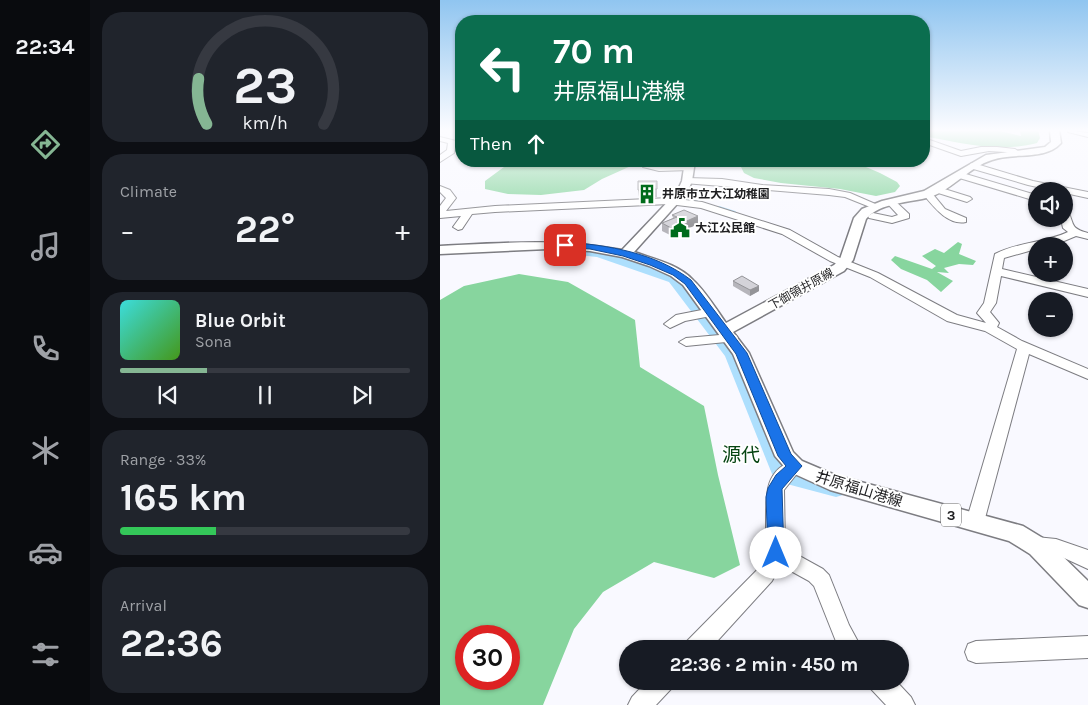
<!DOCTYPE html>
<meta charset="utf-8">
<style>
body{margin:0;font-family:Karla,"Noto Sans JP",sans-serif;background:#20242c;color:#f1f3f6;height:100vh;display:flex;flex-direction:column;font-size:19px;white-space:nowrap}
*{box-sizing:border-box;margin:0}
p{font-size:16px;color:#9ea1a6}
.icon{flex:none;width:28px;height:28px;fill:none;stroke:currentColor;stroke-width:2;stroke-linecap:round;stroke-linejoin:round}
.map{position:relative;flex:1;overflow:hidden}
.sheet{display:flex;flex-direction:column;gap:12px;padding:12px;background:#0d0f14;width:350px}
.sheet>*{flex:none}
.hud{position:absolute;left:15px;top:15px;width:475px;height:152px;border-radius:20px;box-shadow:0 1px 4px #0004;background:#0b6e4f;color:#fff;overflow:hidden}
.controls{position:absolute;left:588px;top:182px;display:grid;gap:10px}
.controls a{display:grid;place-items:center;width:45px;height:45px;border-radius:50%;background:#171b24;box-shadow:0 1px 4px #0004;font-size:25px}
.speed{position:absolute;left:15px;top:625px;display:flex;gap:10px;font-size:25px;font-weight:700;text-align:center}
.speed>*{display:grid;place-content:center;width:65px;height:65px;border-radius:50%;background:#171b24;box-shadow:0 1px 4px #0004;line-height:1}
.speed .limit{border:8px solid #d22;background:#fff;color:#111}
.pin{position:absolute;display:grid;place-items:center;width:42px;height:42px;color:#fff;margin:-21px;border-radius:10px;box-shadow:0 2px 8px #0006}
.me{position:absolute;width:55px;margin:-28px;rotate:0deg;stroke-linejoin:round;filter:drop-shadow(0 0 4px #0008)}
.turn{display:flex;align-items:center;gap:18px;height:105px;padding:0 15px;font-size:22px}
.turn .icon{width:65px;height:65px;stroke-width:2.5}
.turn b{display:block;font-size:35px;line-height:42px}
.then{display:flex;align-items:center;height:48px;padding:0 15px;background:#0003;gap:10px;font-size:19px}
.big{font-size:38px;font-weight:700;line-height:1.1}
.sheet .widget{flex:1;display:flex;flex-direction:column;justify-content:center;gap:8px;min-width:0;padding:0 18px;border-radius:20px;background:#20242c}
.sheet .dial{align-items:center;gap:0}
.dial svg{height:130px;overflow:visible;fill:none;stroke:#363941;stroke-width:7;stroke-linecap:round;text-anchor:middle}
.dial text{fill:#f1f3f6;stroke:none}
.song{display:flex;align-items:center;gap:15px}
.cover{width:60px;height:60px;border-radius:8px;background:linear-gradient(135deg,hsl(180 70% 55%),hsl(100 70% 35%))}
.played{height:5px;border-radius:2px;background:linear-gradient(90deg,#85b693 30%,#363941 30%)}
.keys{display:flex;justify-content:space-around;direction:ltr}
.heat{display:flex;justify-content:space-between;align-items:center;font-size:28px;direction:ltr}
.charge{height:8px;border-radius:4px;background:linear-gradient(90deg,#34c759 33%,#363941 0)}
.trip{position:absolute;left:179px;top:640px;width:290px;height:50px;border-radius:25px;background:#171b24;box-shadow:0 1px 4px #0004;font-weight:700;line-height:50px;text-align:center}
main{display:flex;flex:1;min-height:0}
.tabs{display:flex;flex-direction:column;width:90px;justify-content:space-around;align-items:center;background:#090b0e;color:#9ea1a6}
.tabs .icon{width:35px;height:35px}
.tabs .active{color:#85b693}
.tabs b{font-size:22px;color:#f1f3f6}
.map>svg:first-child{display:block}
.forest{fill:#87d59e;fill-rule:evenodd}
.lines{fill:none;stroke-linecap:round;stroke-linejoin:round}
.stream-far1{stroke:#addffd;stroke-width:1}
.stream{stroke:#addffd;stroke-width:2}
.river{fill:#addffd;fill-rule:evenodd}
.minor-casing{stroke:#7d7d82;stroke-width:2}
.major-casing{stroke:#7d7d82;stroke-width:3}
.minor{fill:#fff;fill-rule:evenodd}
.major{fill:#fff;fill-rule:evenodd}
.wall{fill:#b6b5bb}
.shaded-wall{fill:#949498}
.building{fill:#d4d3d9;stroke:#949498}
.route{fill:#1a73e8;stroke:#114b97}
.labels{text-anchor:middle;stroke-width:4;stroke-linejoin:round;paint-order:stroke}
.far-poi-label{font-size:12px;font-weight:bold;fill:#1f1f21;stroke:#fff;text-anchor:start}
.far-street-label{font-size:12px;fill:#1f1f21;stroke:#fff}
.shield{fill:#fff;stroke:#626264;stroke-width:1}
.shield-label{font-size:14px;font-weight:bold;fill:#1f1f21}
.street-label{font-size:15px;fill:#1f1f21;stroke:#fff}
.near-neighbourhood-label{font-size:19px;fill:#064412;stroke:#fff}
</style>
<main>
<nav class="tabs">
<b>22:34</b>
<svg class="icon active" aria-label="directions" viewBox="0 0 24 24"><path d="M12 3l9 9-9 9-9-9zM9 14v-3h6M13 9l2 2-2 2"/></svg>
<svg class="icon" aria-label="music" viewBox="0 0 24 24"><path d="M9 18V5l10-2v13"/><circle cx="6" cy="18" r="3"/><circle cx="16" cy="16" r="3"/></svg>
<svg class="icon" aria-label="phone" viewBox="0 0 24 24"><path d="M5 4h4l2 5-3 2q2 4 5 5l2-3 5 2v4C11 20 4 13 5 4z"/></svg>
<svg class="icon" aria-label="climate" viewBox="0 0 24 24"><path d="M12 3v18M4 7l16 10M4 17L20 7"/></svg>
<svg class="icon" aria-label="car" viewBox="0 0 24 24"><path d="M5 17H2v-5l4-1 3-4h7l3 4 3 1v5h-3M9 17h6M6 11h13"/><circle cx="7" cy="17" r="2"/><circle cx="17" cy="17" r="2"/></svg>
<svg class="icon" aria-label="filters" viewBox="0 0 24 24"><path d="M4 7h16M4 17h16"/><circle cx="9" cy="7" r="2"/><circle cx="15" cy="17" r="2"/></svg>
</nav>
<section class="sheet">
<div class="widget dial"><svg viewBox="0 0 100 80">
<path d="M14 69A42 42 0 1 1 86 69"/>
<path d="M14 69A42 42 0 0 1 9 41" stroke="#85b693"/>
<text x="50" y="56" font-size="32" font-weight="700">23</text>
<text x="50" y="72" font-size="11">km/h</text>
</svg></div>
<div class="widget"><p>Climate</p>
<div class="heat"><a>−</a><b class="big">22°</b><a>+</a></div>
</div>
<div class="widget">
<div class="song"><i class="cover"></i><div><b>Blue Orbit</b><p>Sona</p></div></div>
<div class="played"></div>
<div class="keys"><svg class="icon" aria-label="previous" viewBox="0 0 24 24"><path d="M18 5L8 12l10 7zM5 5v14"/></svg><svg class="icon" aria-label="pause" viewBox="0 0 24 24"><path d="M8 5v14M16 5v14"/></svg><svg class="icon" aria-label="next" viewBox="0 0 24 24"><path d="M6 5l10 7-10 7zM19 5v14"/></svg></div>
</div>
<div class="widget"><p>Range · 33%</p><b class="big">165 km</b><div class="charge"></div></div>
<div class="widget"><p>Arrival</p><b class="big">22:36</b></div>
</section>
<div class="map">
<svg width="648" height="705" viewBox="0 0 648 705">
<rect width="100%" height="100%" fill="#f9f9ff"/>
<g class="forest">
<path d="M484 130H556L581 136 580 130H598L600 138 597 143C561 153 520 143 484 136Z"/>
<path d="M78 161H202L162 179 144 190 101 195 68 194 45 189V181L64 167Z"/>
<path d="M298 161H412L440 173 457 182 460 186 455 192 436 196 400 189 341 183 314 178 304 173Z"/>
<path d="M518 242 522 244 519 254 536 261 533 265 519 264 504 268 509 273 497 272 513 281 501 292 487 280 461 269 451 260 455 256 492 269 496 266 482 256 495 249 504 253Z"/>
<path d="M79 274 128 282 195 320 200 367 264 406 278 475 300 565 274 578 214 562 163 592 134 629 103 705H0V300L24 286ZM69 636V679H26V636Z"/>
</g>
<g class="lines">
<path class="stream-far1" d="M245 200H247"/>
<g class="stream">
<path d="M245 200 259 202"/>
<path d="M279 207 295 212"/>
</g>
<path class="river" d="M115 245 162 250 185 256 239 276 301 355 349 469 403 483 406 489 403 495 396 497 347 484 340 482 337 476 332 474 285 356 229 282 157 257 110 252 109 249Z"/>
<defs>
<g id="minor">
<path d="M628 130 648 133V137L628 132Z"/>
<path d="M0 137 16 141 14 153 0 162V155L7 150 8 143 0 141Z"/>
<path d="M484 138 521 151 541 147H557L575 149 581 153 577 155 565 152 549 151 521 156 484 143Z"/>
<path d="M206 162 219 165 250 164 254 167 250 170 219 171 203 167 202 165Z"/>
<path d="M533 163 593 181 648 192V198L588 185 530 168V164Z"/>
<path d="M519 172 596 195V201L516 177 515 175Z"/>
<path d="M247 178 282 179 322 185 389 189 410 193 440 206 435 209 405 197 389 195 244 183V179Z"/>
<path d="M0 186 10 190 16 198 6 211 55 206 229 198 262 202 350 230 398 257 438 273 517 315 546 323 537 313 544 303 555 254C578 242 604 243 628 232L623 228 621 219H624V208L627 209C635 224 629 228 648 233V239L636 236 617 244 596 246V249L564 258 562 269 648 289V297L561 276 556 303 550 312 559 323 557 327 582 341 648 369V379L589 354 544 522 542 527 535 530 528 527 526 522 577 349 545 331 507 321 430 277 390 261 342 234 261 208 229 204 55 212 32 214 22 229 18 230 13 227 21 216 0 218V206L6 198 0 192Z"/>
<path d="M498 187 530 197 532 199 527 202 495 192 493 190Z"/>
<path d="M488 191 491 192 505 209 526 218V222C508 226 493 206 483 194Z"/>
<path d="M451 199 454 200 469 214V218L452 223 429 218 428 216 433 213 452 217 458 215 446 202Z"/>
<path d="M272 308 276 309 278 312 276 315 245 321 230 328 224 324 236 315Z"/>
<path d="M291 334 296 335 298 338 296 341 246 346 239 342 246 338Z"/>
<path d="M355 460 361 461 363 466 344 490 345 548 383 569 389 575 409 625 422 649H399L374 586 369 581 340 565 332 581 270 649H244L247 641 318 569C339 533 306 475 355 460Z"/>
<path d="M596 537 616 539 648 550V569L622 557 589 551 586 545 589 539Z"/>
<path d="M648 636V658L536 663 528 660 525 652 528 644 536 641Z"/>
<path d="M207 681H234L231 689 216 705H188L192 697Z"/>
<path d="M428 681H456L471 697 475 705H446L431 689Z"/>
</g>
<path id="major" d="M610 130H619L621 143C605 161 573 152 552 160 529 167 512 190 490 197 470 203 440 202 426 219L413 260 404 271 293 332 309 353 353 452 362 461 395 475 583 526 606 540 648 581V608L639 605 590 554 569 541 390 490 348 471 335 456 293 354 243 285 231 276 209 266 182 257 150 251 108 249 0 254V246C61 243 122 238 182 250L237 192 242 181 245 161H255L252 181 247 193 194 252C213 259 238 264 253 280 266 292 276 309 286 323L394 265 400 259 414 218 422 209 442 201 484 191 546 155 605 147 611 142Z"/>
</defs>
<use href="#minor" class="minor-casing"/>
<use href="#major" class="major-casing"/>
<use href="#minor" class="minor"/>
<use href="#major" class="major"/>
</g>
<g class="wall">
<path d="M217 188V197H199L198 190Z"/>
<path d="M232 215 258 216V224L232 236 222 231V223L233 218Z"/>
<path d="M293 281 319 286V291L310 296 293 286Z"/>
</g>
<g class="shaded-wall">
<path d="M258 216V224L232 236 231 228Z"/>
<path d="M319 286V291L310 296V290Z"/>
</g>
<g class="building">
<path d="M198 181H217V189L198 190Z"/>
<path d="M244 210 258 216 231 228 222 223 237 217 232 215Z"/>
<path d="M302 276 319 286 310 290 293 281Z"/>
</g>
<linearGradient id="sky" x2="0" y2="1"><stop stop-color="#90c5f0"/><stop offset="0.57" stop-color="#fcfcff"/><stop offset="1" stop-color="#fcfcff" stop-opacity="0"/></linearGradient>
<rect width="648" height="229" fill="url(#sky)"/>
<path class="route" d="M125 242C168 245 216 253 251 280L307 353 351 454 362 466 342 489 344 553 342 558 336 560 330 558 328 553 326 497 328 488 336 475 346 466 338 456 296 354 245 284 233 275 210 265 183 256 150 249 122 247V243Z"/>
<defs>
<symbol id="building-bare" viewBox="-9 -9 18 18"><path d="M-4-6H4V6H1V3H-1V6H-4ZM-2.5-4.3h1.7v1.8h-1.7ZM.8-4.3h1.7v1.8H.8ZM-2.5-1h1.7V.8h-1.7ZM.8-1h1.7V.8H.8Z" fill="#006c1b" stroke="#fff" stroke-width="2.5" paint-order="stroke"/></symbol>
<symbol id="civic-bare" viewBox="-9 -9 18 18"><path d="M-.6-6.5H3V-4.5H.6V-3L4-1V1h2V6H-6V1h2V-1L-.6-3ZM-1.2 2.5V6h2.4V2.5Z" fill="#006c1b" stroke="#fff" stroke-width="2.5" paint-order="stroke"/></symbol>
</defs>
<g fill-rule="evenodd">
<use href="#building-bare" x="193" y="180" width="28" height="28"/>
<use href="#civic-bare" x="226" y="214" width="28" height="28"/>
</g>
<g class="labels">
<g class="far-poi-label">
<text x="222" y="198">井原市立大江幼稚園</text>
<text x="255" y="232">大江公民館</text>
</g>
<g class="far-street-label">
<text transform="translate(361 289) rotate(-29)" y="4">下御領井原線</text>
</g>
<rect class="shield" x="501" y="503.5" width="20" height="23" rx="4"/>
<g class="shield-label">
<text x="511" y="520">3</text>
</g>
<g class="street-label">
<text transform="translate(419 489) rotate(17)" y="5">井原福山港線</text>
</g>
<g class="near-neighbourhood-label">
<text x="301" y="461">源代</text>
</g>
</g>
</svg>
<div class="controls">
<a><svg class="icon" aria-label="sound" viewBox="0 0 24 24"><path d="M4 9h4l5-4v14l-5-4H4zM17 9q2 3 0 6"/></svg></a>
<a>+</a>
<a>−</a>
</div>
<div class="speed"><div class="limit">30</div></div>
<div class="pin" style="left:125px;top:245px;background:#d93025"><svg class="icon" aria-label="arrive" viewBox="0 0 24 24"><path d="M6 21V4h12l-3 4 3 4H6"/></svg></div>
<svg class="me" style="left:336px;top:553px" viewBox="-20 -20 40 40"><circle r="19" fill="#fff"/><path d="M0-13L10 11 0 6-10 11z" fill="#1a73e8"/></svg>
<div class="trip">22:36 · 2 min · 450 m</div>
<div class="hud">
<div class="turn"><svg class="icon" aria-label="left" viewBox="0 0 24 24"><path d="M17 20v-9H6M10 6l-5 5 5 5"/></svg><div><b>70 m</b>井原福山港線</div></div>
<div class="then">Then<svg class="icon" aria-label="ahead" viewBox="0 0 24 24"><path d="M12 20V5M6 11l6-6 6 6"/></svg></div>
</div>
</div>
</main>
